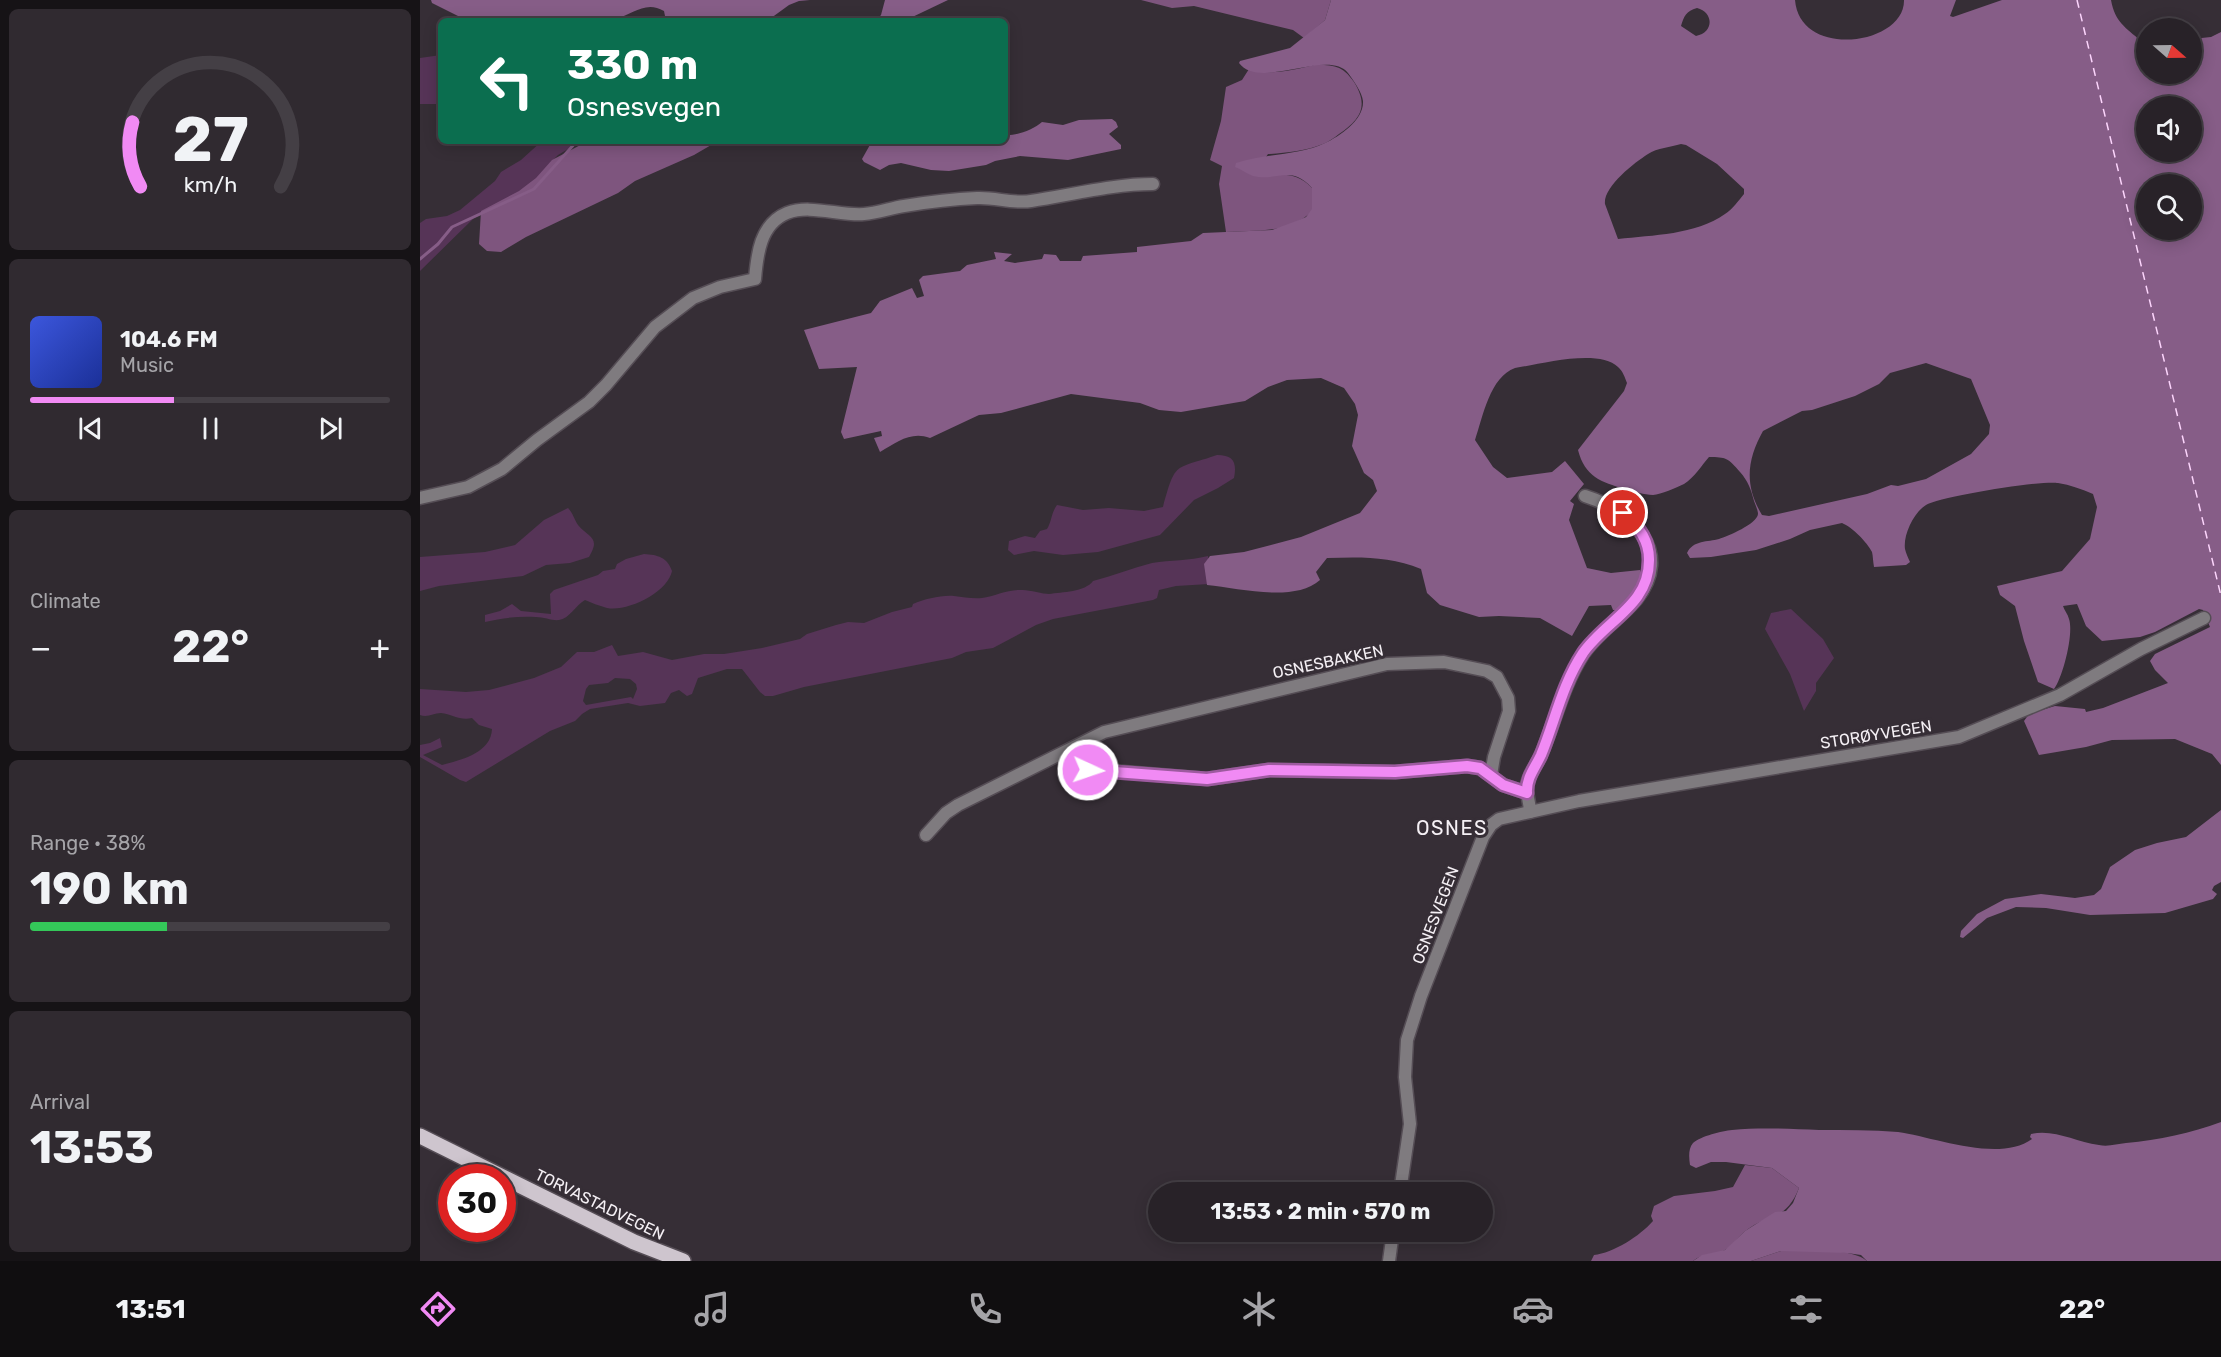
<!DOCTYPE html>
<meta charset="utf-8">
<style>
body{margin:0;font-family:Rubik,sans-serif;background:#302a30;color:#f1f3f6;height:100vh;display:flex;flex-direction:column;font-size:22px;white-space:nowrap}
*{box-sizing:border-box;margin:0}
p{font-size:20px;color:#a5a4a8}
.icon{flex:none;width:33px;height:33px;fill:none;stroke:currentColor;stroke-width:2;stroke-linecap:round;stroke-linejoin:round}
.map{position:relative;flex:1;overflow:hidden}
.drawer{display:flex;flex-direction:column;gap:9px;padding:9px;background:#161316;width:420px}
.drawer>*{flex:none}
.banner{position:absolute;left:18px;top:18px;width:570px;height:126px;border-radius:9px;box-shadow:0 3px 15px #0003,0 0 0 2px #443f45;background:#0b6e4f;color:#fff;overflow:hidden}
.needle{width:39px;rotate:110deg}
.tools{position:absolute;left:1716px;top:18px;display:grid;gap:12px}
.tools a{display:grid;place-items:center;width:66px;height:66px;border-radius:50%;background:#282228;box-shadow:0 3px 15px #0003,0 0 0 2px #443f45;font-size:30px}
.speed{position:absolute;left:18px;top:1164px;display:flex;gap:12px;font-size:30px;font-weight:700;text-align:center}
.speed>*{display:grid;place-content:center;width:78px;height:78px;border-radius:50%;background:#282228;box-shadow:0 3px 15px #0003,0 0 0 2px #443f45;line-height:1}
.speed .limit{border:9px solid #d22;background:#fff;color:#111}
.pin{position:absolute;display:grid;place-items:center;width:51px;height:51px;color:#fff;margin:-26px;border:3px solid #fff;border-radius:50%;box-shadow:0 2px 6px #0007}
.me{position:absolute;width:66px;margin:-33px;rotate:93deg;stroke-linejoin:round;filter:drop-shadow(0 0 4px #0008)}
.turn{display:flex;align-items:center;gap:21px;height:126px;padding:0 30px;font-size:27px}
.turn .icon{width:78px;height:78px;stroke-width:2.5}
.turn b{display:block;font-size:42px;line-height:51px}
.big{font-size:45px;font-weight:700;line-height:1.1}
.drawer .widget{flex:1;display:flex;flex-direction:column;justify-content:center;gap:9px;min-width:0;padding:0 21px;border-radius:9px;background:#302a30}
.drawer .dial{align-items:center;gap:0}
.dial svg{height:156px;overflow:visible;fill:none;stroke:#443f45;stroke-width:7;stroke-linecap:round;text-anchor:middle}
.dial text{fill:#f1f3f6;stroke:none}
.song{display:flex;align-items:center;gap:18px}
.cover{width:72px;height:72px;border-radius:9px;background:linear-gradient(135deg,hsl(230 70% 55%),hsl(230 70% 35%))}
.played{height:6px;border-radius:3px;background:linear-gradient(90deg,#f18af4 40%,#443f45 40%)}
.keys{display:flex;justify-content:space-around;direction:ltr}
.heat{display:flex;justify-content:space-between;align-items:center;font-size:33px;direction:ltr}
.charge{height:9px;border-radius:4px;background:linear-gradient(90deg,#34c759 38%,#443f45 0)}
.trip{position:absolute;left:728px;top:1182px;width:345px;height:60px;border-radius:30px;background:#282228;box-shadow:0 3px 15px #0003,0 0 0 2px #443f45;font-weight:700;line-height:60px;text-align:center}
.tabs{display:flex;height:96px;justify-content:space-around;align-items:center;background:#100e10;color:#a5a4a8}
.tabs .icon{width:42px;height:42px}
.tabs .current{color:#f18af4}
.tabs b{font-size:27px;color:#f1f3f6}
main{display:flex;flex:1;min-height:0}
.map>svg:first-child{display:block}
.green{fill:#563457;fill-rule:evenodd}
.forest{fill:#7e557e}
.water{fill:#865d87;fill-rule:evenodd}
.lines{fill:none;stroke-linecap:round;stroke-linejoin:round}
.stream{stroke:#865d87;stroke-width:3}
.ferry{stroke:#fcd5fc;stroke-width:1.5;stroke-dasharray:8 6;stroke-linecap:butt}
.minor-casing{stroke:#554d55;stroke-width:15}
.major-casing{stroke:#554d55;stroke-width:18}
.minor{stroke:#7f7b7f;stroke-width:12}
.major{stroke:#cec5ce;stroke-width:15}
.route-casing{stroke:#9d5a9f;stroke-width:15}
.route{stroke:#f18af4;stroke-width:10}
.labels{text-anchor:middle;stroke-width:6;stroke-linejoin:round;paint-order:stroke}
.street-label{font-size:16px;fill:#f5f0f5;stroke:#362e36}
.quarter-label{font-size:20px;letter-spacing:1.5px;fill:#f5f0f5;stroke:#362e36}
</style>
<main>
<section class="drawer">
<div class="widget dial"><svg viewBox="0 0 100 80">
<path d="M14 69A42 42 0 1 1 86 69"/>
<path d="M14 69A42 42 0 0 1 10 36" stroke="#f18af4"/>
<text x="50" y="56" font-size="32" font-weight="700">27</text>
<text x="50" y="72" font-size="11">km/h</text>
</svg></div>
<div class="widget">
<div class="song"><i class="cover"></i><div><b>104.6 FM</b><p>Music</p></div></div>
<div class="played"></div>
<div class="keys"><svg class="icon" aria-label="previous" viewBox="0 0 24 24"><path d="M18 5L8 12l10 7zM5 5v14"/></svg><svg class="icon" aria-label="pause" viewBox="0 0 24 24"><path d="M8 5v14M16 5v14"/></svg><svg class="icon" aria-label="next" viewBox="0 0 24 24"><path d="M6 5l10 7-10 7zM19 5v14"/></svg></div>
</div>
<div class="widget"><p>Climate</p>
<div class="heat"><a>−</a><b class="big">22°</b><a>+</a></div>
</div>
<div class="widget"><p>Range · 38%</p><b class="big">190 km</b><div class="charge"></div></div>
<div class="widget"><p>Arrival</p><b class="big">13:53</b></div>
</section>
<div class="map">
<svg width="1801" height="1261" viewBox="0 0 1801 1261">
<rect width="100%" height="100%" fill="#362e36"/>
<g class="green">
<path d="M21 55V104H0V58Z"/>
<path d="M122 141H170L158 143 138 155 133 160 124 176 63 214 54 218 0 271V223L6 219 27 216 40 210 75 181 81 172 101 160Z"/>
<path d="M797 455C814 455 817 463 814 478L798 488 774 500 740 535 678 552 643 555 614 551 594 555 588 550 589 541 605 536 615 538 620 531 627 529C632 521 631 513 637 505L663 510 689 508 724 511 743 507C756 460 754 470 797 455Z"/>
<path d="M148 508C153 513 154 519 158 525 169 538 181 537 169 557L150 563 126 565 103 576 19 586 0 591V557L65 552 95 545 124 520Z"/>
<path d="M224 554C238 555 247 557 252 571 248 592 208 612 187 608 180 606 172 603 165 600 156 605 149 619 139 620 133 621 124 617 116 617 98 616 82 618 65 622V615L80 611 92 604 101 611 131 614 130 594 134 590 178 575 183 571 195 569 197 564 206 559Z"/>
<path d="M788 556 789 584 756 586 739 590 737 598 733 600 633 619 616 625 573 648 546 652 532 658 384 687 353 696H345L340 692 322 669H307L278 678 272 694 267 696 259 690 251 693 245 703 220 706 208 703 170 709 162 714 155 721 130 731 46 782 40 780 0 757V745L10 743 20 738 22 747 3 755 22 765C41 760 71 753 72 729L59 725 52 718C40 721 32 714 21 713 13 713 8 718 0 715V689L46 692 69 690 114 678 141 667 157 652H174L192 645 198 656 223 652 252 660 284 654H304L342 648 380 639 387 634 416 625 428 622 444 623 472 612 492 607 493 604C505 599 521 595 534 596 543 597 553 599 562 598 575 596 589 589 603 590 610 590 623 594 629 594 642 592 665 592 673 581 693 576 712 568 732 563 751 560 769 561 788 556ZM195 678 210 679 216 684 217 689 213 699 211 697 166 705 163 701 166 689 169 685 188 683Z"/>
<path d="M1371 609 1403 639 1414 658 1396 683V691L1384 711 1370 674 1345 629 1351 613Z"/>
</g>
<g class="forest">
<path d="M721 0H911L905 20 884 38 873 30 774 6 752 8Z"/>
<path d="M894 65C914 65 922 65 934 82 949 106 941 119 919 134 914 138 908 142 903 144 886 151 866 153 848 154L833 176C857 176 874 169 892 188V211C869 234 836 230 806 232L799 184 802 166 790 160 801 121 806 87 822 80 829 69C850 76 874 70 894 65Z"/>
<path d="M168 141H298L274 155 215 181 198 193 106 237 81 252 67 251 59 244 61 211 99 191 116 178 132 160Z"/>
<path d="M1325 1165 1352 1168 1379 1188C1365 1223 1348 1212 1324 1232 1317 1238 1311 1248 1303 1251 1293 1255 1282 1253 1273 1261H1171L1174 1255C1193 1253 1220 1236 1233 1221L1231 1216 1234 1206 1254 1196 1295 1191 1313 1187Z"/>
<path d="M1361 1251C1382 1251 1432 1247 1447 1261H1331Z"/>
</g>
<g class="water">
<path d="M11 0H390L379 1 369 5 347 21H246L244 11C225 0 213 15 195 19 189 20 182 20 176 21L44 19 12 3Z"/>
<path d="M465 0H528L484 21H456L461 15Z"/>
<path d="M911 0H1375C1380 60 1485 45 1484 0H1536L1530 16 1533 17 1582 0H1691C1695 22 1705 27 1721 41H1726V74H1772V39L1791 37 1801 32V765L1792 754 1755 739 1692 740 1666 747 1619 755 1618 753 1604 721 1609 714 1635 706 1665 709 1666 712 1683 708 1748 683 1735 670 1730 661 1735 654 1790 627 1783 610 1779 609 1735 632 1720 637 1682 641 1666 626 1657 604 1643 606C1644 610 1648 614 1649 619 1654 633 1643 677 1634 689L1618 682 1604 641 1595 606 1580 595 1577 586 1642 571 1670 539 1677 507 1673 494C1662 489 1650 485 1638 483 1621 480 1519 497 1506 505 1494 512 1483 535 1485 549 1486 553 1488 558 1490 562L1486 565 1454 567C1453 562 1453 556 1452 552 1447 542 1432 527 1422 523L1390 530 1370 539 1336 550 1291 557 1270 558 1267 553C1273 540 1288 542 1299 539 1308 536 1337 524 1338 514 1338 510 1335 504 1334 501 1331 489 1328 481 1320 472 1308 458 1306 457 1289 457 1281 466 1275 477 1264 484 1256 488 1241 494 1233 495 1224 495 1214 491 1205 489 1181 482 1165 477 1158 450L1204 391 1207 383C1205 378 1203 371 1198 367 1179 348 1120 364 1095 368 1070 377 1063 416 1055 440L1073 467 1087 478 1132 472 1145 461 1164 484 1150 501 1154 504 1149 520 1167 568 1191 573 1220 570C1225 586 1207 601 1196 610H1193L1191 605 1169 606 1152 636 1120 618 1079 616 1059 617 1020 605 1007 593 1001 569C970 556 940 557 907 558L896 572 900 580C874 603 819 588 787 585L784 564 790 556 824 552 881 537 940 513 957 491 953 480 944 473 932 446 938 415 935 404 924 388 901 378 867 380 848 387 825 401 761 412 739 410 720 403 651 394 581 413 559 415 510 438C491 431 477 442 460 452L454 438 462 436 461 431 424 439 421 432 437 367 399 369 384 330 451 313 460 301 492 288 497 298 504 296 499 280 503 276 540 271 547 265 576 259 574 252 592 254 584 261 595 263 622 259 624 254 636 255 640 261H661L663 256 717 252V247L771 241 783 233 852 230 879 220 886 217 892 209V188C870 164 857 182 833 176 827 174 821 169 815 167L816 163C844 153 879 156 905 143 920 136 944 120 943 101 942 92 933 80 928 73 908 48 840 91 819 63L820 61 870 48 905 20ZM1277 8C1294 12 1294 33 1276 36L1261 26C1264 16 1266 11 1277 8ZM1726 106H1772V152H1726ZM1261 144 1266 145 1297 164 1324 189V194C1318 201 1313 209 1305 214 1275 235 1233 235 1198 239L1185 204C1183 187 1214 163 1228 154 1237 148 1251 147 1261 144ZM1726 184H1772V230H1726ZM1506 363 1551 379 1570 425 1569 434 1551 454 1506 479 1478 486 1471 485 1447 494 1349 516 1342 515C1324 485 1327 460 1343 431L1382 411 1392 410 1435 396 1459 384 1470 373Z"/>
<path d="M692 119 696 122 698 127 689 134 701 145V149L648 160 600 156 575 161 566 165 529 171 511 170 481 163 469 165 460 170 444 162 442 159 451 143 456 141H585V135C596 136 613 130 622 122L643 125 659 120Z"/>
<path d="M1801 810V882L1794 886 1792 890 1797 894 1793 899 1745 913 1670 915 1626 908 1596 907 1567 918 1543 938 1540 937 1541 931 1557 914 1585 899 1621 894 1655 898 1674 895 1681 889 1690 867 1715 850 1737 843 1766 837Z"/>
<path d="M1801 1122V1261H1447L1441 1255 1427 1253 1361 1251 1331 1261H1273L1282 1255 1305 1250 1325 1231 1355 1212 1366 1211 1373 1203 1379 1188 1352 1168 1306 1162H1291L1276 1168 1270 1165C1269 1158 1268 1149 1273 1143 1281 1136 1302 1131 1312 1130 1341 1127 1371 1129 1399 1130 1425 1130 1452 1130 1478 1132 1514 1137 1579 1163 1612 1139L1610 1137 1611 1134C1635 1129 1655 1142 1679 1145 1688 1147 1697 1144 1706 1143 1739 1140 1771 1133 1801 1122Z"/>
</g>
<g class="lines">
<path class="stream" d="M0 259 18 244 32 227 114 189 157 141"/>
<path class="ferry" d="M1657 0 1801 596"/>
<defs>
<g id="minor">
<path d="M0 498 48 487 82 469 117 440 169 402 186 385 235 327 273 298 300 287 335 279C337 255 340 224 367 213 390 204 420 216 444 214 457 213 471 208 484 206 508 202 533 199 557 198 575 197 593 204 611 201 651 195 693 184 733 184"/>
<path d="M649 751 655 770H680L787 779 849 770 975 772 1047 766 1060 768 1083 785 1107 793"/>
<path d="M1110 812C1110 803 1106 794 1107 785 1108 775 1116 766 1120 757 1135 723 1142 688 1162 656 1176 634 1199 620 1216 600 1255 552 1212 511 1165 496"/>
<path d="M506 835 526 813 538 805 684 732 967 664 1024 662 1067 671 1077 677 1088 698 1089 711 1074 757 1071 775"/>
<path d="M980 1192 990 1124 985 1077 987 1040 1001 996 1063 837 1071 825 1079 819 1159 801 1539 737 1640 695 1721 649 1784 618"/>
<path d="M969 1261 973 1232"/>
</g>
<path id="major" d="M0 1136 214 1242 263 1261"/>
</defs>
<use href="#minor" class="minor-casing"/>
<use href="#major" class="major-casing"/>
<use href="#minor" class="minor"/>
<use href="#major" class="major"/>
</g>
<g class="lines">
<defs>
<path id="route" d="M668 770 787 779 849 770 975 772 1047 766 1060 768 1083 785 1107 793C1106 778 1115 768 1121 755 1135 721 1142 685 1163 653 1186 620 1230 605 1229 559 1229 539 1218 525 1203 513"/>
</defs>
<use href="#route" class="route-casing"/>
<use href="#route" class="route"/>
</g>
<g class="labels">
<g class="street-label">
<text transform="translate(908 661) rotate(-12)" y="6">OSNESBAKKEN</text>
<text transform="translate(1456 734) rotate(-9)" y="6">STORØYVEGEN</text>
<text transform="translate(1015 915) rotate(-69)" y="6">OSNESVEGEN</text>
<text transform="translate(180 1204) rotate(26)" y="6">TORVASTADVEGEN</text>
</g>
<g class="quarter-label">
<text x="1032" y="835">OSNES</text>
</g>
</g>
</svg>
<div class="tools">
<a><svg class="needle" viewBox="-14 -14 28 28"><path d="M0-13l5 13h-10z" fill="#e53935"/><path d="M0 13l5-13h-10z" fill="#a5a4a8"/></svg></a>
<a><svg class="icon" aria-label="sound" viewBox="0 0 24 24"><path d="M4 9h4l5-4v14l-5-4H4zM17 9q2 3 0 6"/></svg></a>
<a><svg class="icon" aria-label="search" viewBox="0 0 24 24"><circle cx="10" cy="10" r="6"/><path d="M15 15l6 6"/></svg></a>
</div>
<div class="speed"><div class="limit">30</div></div>
<div class="pin" style="left:1203px;top:513px;background:#d93025"><svg class="icon" aria-label="arrive" viewBox="0 0 24 24"><path d="M6 21V4h12l-3 4 3 4H6"/></svg></div>
<svg class="me" style="left:668px;top:770px" viewBox="-20 -20 40 40"><circle r="17" fill="#f18af4" stroke="#fff" stroke-width="3"/><path d="M0-11L8 9 0 5-8 9z" fill="#fff"/></svg>
<div class="trip">13:53 · 2 min · 570 m</div>
<div class="banner">
<div class="turn"><svg class="icon" aria-label="left" viewBox="0 0 24 24"><path d="M17 20v-9H6M10 6l-5 5 5 5"/></svg><div><b>330 m</b>Osnesvegen</div></div>
</div>
</div>
</main>
<nav class="tabs">
<b>13:51</b>
<svg class="icon current" aria-label="directions" viewBox="0 0 24 24"><path d="M12 3l9 9-9 9-9-9zM9 14v-3h6M13 9l2 2-2 2"/></svg>
<svg class="icon" aria-label="music" viewBox="0 0 24 24"><path d="M9 18V5l10-2v13"/><circle cx="6" cy="18" r="3"/><circle cx="16" cy="16" r="3"/></svg>
<svg class="icon" aria-label="phone" viewBox="0 0 24 24"><path d="M5 4h4l2 5-3 2q2 4 5 5l2-3 5 2v4C11 20 4 13 5 4z"/></svg>
<svg class="icon" aria-label="climate" viewBox="0 0 24 24"><path d="M12 3v18M4 7l16 10M4 17L20 7"/></svg>
<svg class="icon" aria-label="car" viewBox="0 0 24 24"><path d="M5 17H2v-5l4-1 3-4h7l3 4 3 1v5h-3M9 17h6M6 11h13"/><circle cx="7" cy="17" r="2"/><circle cx="17" cy="17" r="2"/></svg>
<svg class="icon" aria-label="filters" viewBox="0 0 24 24"><path d="M4 7h16M4 17h16"/><circle cx="9" cy="7" r="2"/><circle cx="15" cy="17" r="2"/></svg>
<b>22°</b>
</nav>
